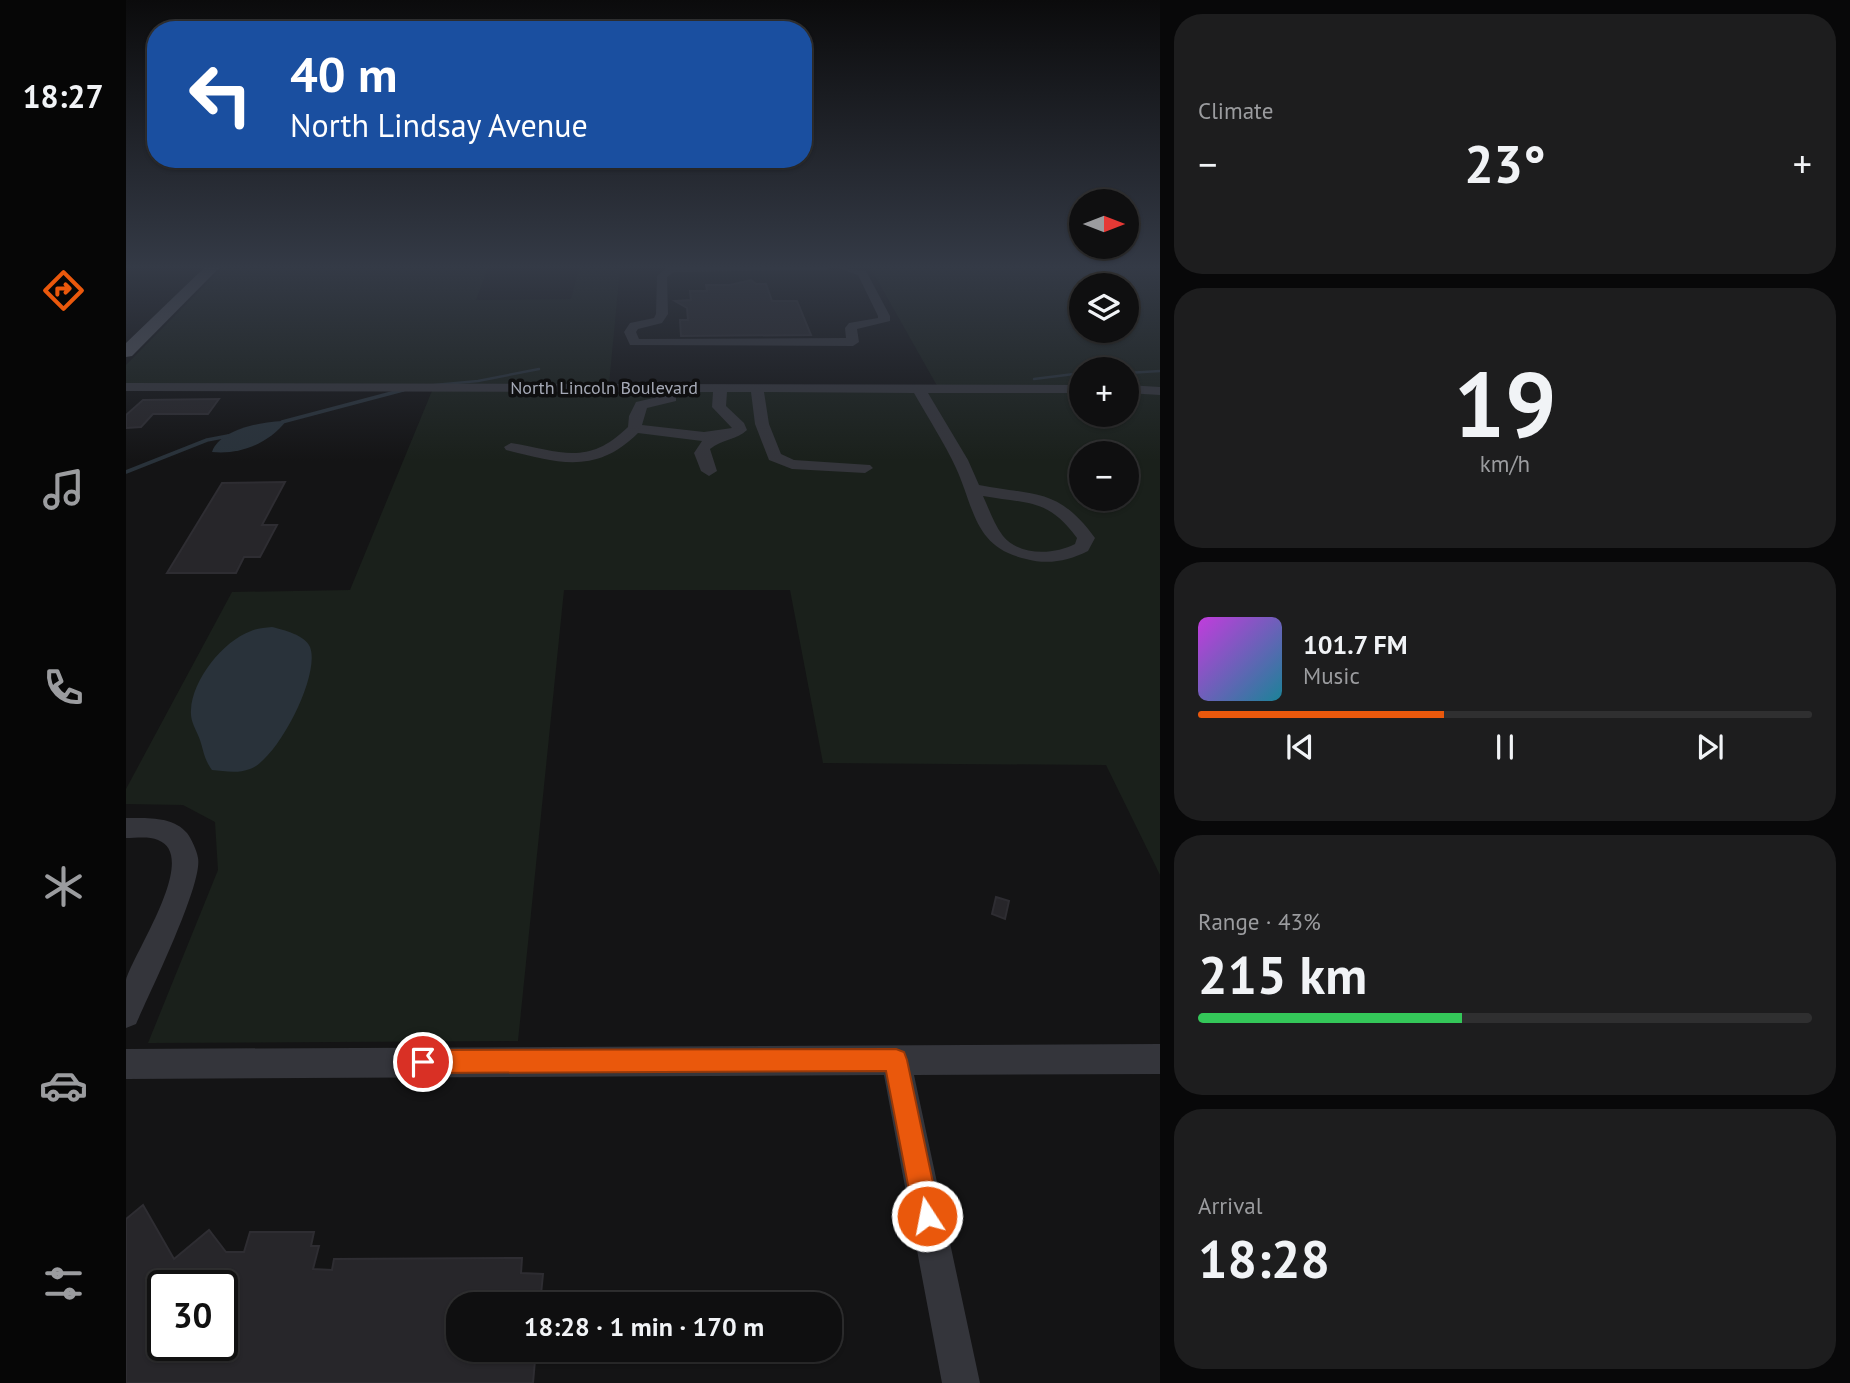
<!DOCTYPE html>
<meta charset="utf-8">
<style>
body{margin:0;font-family:"PT Sans",sans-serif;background:#1d1d1e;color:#f1f3f6;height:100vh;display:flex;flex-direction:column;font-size:26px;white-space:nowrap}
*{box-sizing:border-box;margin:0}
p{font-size:23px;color:#9b9c9f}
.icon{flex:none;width:38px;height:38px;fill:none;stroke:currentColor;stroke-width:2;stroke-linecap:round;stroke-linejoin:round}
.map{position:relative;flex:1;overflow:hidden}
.drawer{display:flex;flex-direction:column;gap:14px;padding:14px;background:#080809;width:690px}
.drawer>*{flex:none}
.hud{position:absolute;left:21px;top:21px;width:665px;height:147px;border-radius:28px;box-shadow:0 2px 5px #0004,0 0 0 2px #2f2f30;background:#1a4fa0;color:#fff;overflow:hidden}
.needle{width:46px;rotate:90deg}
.buttons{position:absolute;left:943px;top:189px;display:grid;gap:14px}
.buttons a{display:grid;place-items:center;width:70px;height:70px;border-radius:50%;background:#0f0f10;box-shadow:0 2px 5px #0004,0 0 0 2px #2f2f30;font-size:35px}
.speed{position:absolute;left:21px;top:1270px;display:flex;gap:14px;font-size:35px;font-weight:700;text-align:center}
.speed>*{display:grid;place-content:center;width:91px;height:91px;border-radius:50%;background:#0f0f10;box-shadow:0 2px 5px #0004,0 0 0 2px #2f2f30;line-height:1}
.speed .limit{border:4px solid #111;border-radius:10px;background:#fff;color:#111}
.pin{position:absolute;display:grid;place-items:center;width:60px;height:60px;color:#fff;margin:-30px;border:4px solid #fff;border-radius:50%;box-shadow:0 2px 7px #0007}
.me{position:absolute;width:77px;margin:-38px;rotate:349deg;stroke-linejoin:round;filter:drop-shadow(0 0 5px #0008)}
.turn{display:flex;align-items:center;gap:24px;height:147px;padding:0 28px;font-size:32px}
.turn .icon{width:91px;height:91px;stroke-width:2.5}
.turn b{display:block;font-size:49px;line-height:60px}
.big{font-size:52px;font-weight:700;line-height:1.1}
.drawer .widget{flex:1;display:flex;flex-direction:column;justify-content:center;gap:10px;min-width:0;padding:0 24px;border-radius:28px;background:#1d1d1e}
.drawer .dial{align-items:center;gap:0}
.dial b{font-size:91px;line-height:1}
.song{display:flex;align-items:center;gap:21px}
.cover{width:84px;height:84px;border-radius:10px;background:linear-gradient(135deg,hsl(290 70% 55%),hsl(190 70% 35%))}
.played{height:7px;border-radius:4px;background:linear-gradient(90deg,#ea580c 40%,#2f2f30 40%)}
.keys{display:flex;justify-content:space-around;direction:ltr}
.heat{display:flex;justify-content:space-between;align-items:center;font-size:38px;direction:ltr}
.charge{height:10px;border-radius:5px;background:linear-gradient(90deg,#34c759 43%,#2f2f30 0)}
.trip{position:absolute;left:320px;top:1292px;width:396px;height:70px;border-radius:28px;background:#0f0f10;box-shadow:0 2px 5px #0004,0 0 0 2px #2f2f30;font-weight:700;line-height:70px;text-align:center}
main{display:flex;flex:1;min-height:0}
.tabs{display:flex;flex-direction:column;width:126px;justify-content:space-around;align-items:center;background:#060606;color:#9b9c9f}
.tabs .icon{width:49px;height:49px}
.tabs .selected{color:#ea580c}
.tabs b{font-size:32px;color:#f1f3f6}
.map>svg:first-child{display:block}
.green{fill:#1a201b;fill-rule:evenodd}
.water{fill:#29323a}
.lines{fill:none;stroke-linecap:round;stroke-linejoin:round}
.stream-far1{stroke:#29323a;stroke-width:2.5}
.stream{stroke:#29323a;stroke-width:3.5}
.building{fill:#27262a;stroke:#2e2d32;stroke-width:2;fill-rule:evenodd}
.minor{fill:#34353b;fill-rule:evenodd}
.major{fill:#50525a;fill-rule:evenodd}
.route{fill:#ea580c;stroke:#983908;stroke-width:2}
.labels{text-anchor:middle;stroke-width:7;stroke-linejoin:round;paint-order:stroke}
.far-street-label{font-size:18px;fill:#a5a9b6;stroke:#0f0f10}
</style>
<main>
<nav class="tabs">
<b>18:27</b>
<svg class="icon selected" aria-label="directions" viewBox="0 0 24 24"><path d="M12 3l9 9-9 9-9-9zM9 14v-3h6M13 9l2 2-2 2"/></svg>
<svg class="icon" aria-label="music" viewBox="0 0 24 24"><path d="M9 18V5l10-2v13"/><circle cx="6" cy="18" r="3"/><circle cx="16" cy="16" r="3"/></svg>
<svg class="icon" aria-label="phone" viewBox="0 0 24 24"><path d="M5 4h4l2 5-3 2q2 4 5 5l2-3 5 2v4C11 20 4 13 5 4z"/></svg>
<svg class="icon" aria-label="climate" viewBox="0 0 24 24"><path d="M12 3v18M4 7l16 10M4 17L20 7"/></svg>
<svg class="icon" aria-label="car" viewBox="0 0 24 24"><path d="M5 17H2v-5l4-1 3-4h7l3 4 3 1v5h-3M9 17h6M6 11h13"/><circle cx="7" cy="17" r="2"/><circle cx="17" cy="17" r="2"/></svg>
<svg class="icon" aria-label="filters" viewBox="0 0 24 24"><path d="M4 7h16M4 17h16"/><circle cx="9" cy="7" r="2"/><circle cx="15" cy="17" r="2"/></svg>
</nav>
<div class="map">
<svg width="1035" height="1383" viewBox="0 0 1035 1383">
<rect width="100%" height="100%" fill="#141415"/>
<path class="green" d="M97 267H362L350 300 445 299 453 268H494L483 385 814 391 744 267H1034V875L980 765 697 763 664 590H438L392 1041 22 1043 92 870 89 822 57 805 0 804V789L106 592 224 590 308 386 0 384V365ZM956 285H1001V331H956ZM956 369H1001V415H956ZM956 453H1001V499H956Z"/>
<g class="water">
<path d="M160 421C143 443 115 455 86 452 93 429 138 421 160 421Z"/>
<path d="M146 627C158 630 179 635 184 647 195 675 151 760 124 769 111 774 98 771 86 770 78 759 78 752 74 740 70 729 64 722 65 710 66 680 97 641 125 631 131 628 139 628 146 627Z"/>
</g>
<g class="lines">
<g class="stream-far1">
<path d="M1001 373 1035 371"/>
<path d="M908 379 956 373"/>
<path d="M308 385 352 381 413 369"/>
<path d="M268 392 278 390"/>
</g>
<g class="stream">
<path d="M156 422 277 390"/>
<path d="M0 472 81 440 102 436"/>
</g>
</g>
<g class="building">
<path d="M625 280 630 284H640L646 301H671L685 335 555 336 554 320H562L561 308 549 301 565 300 564 291H581L580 285H604Z"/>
<path d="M93 399 82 414H27L15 427 0 428V415L17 400Z"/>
<path d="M159 482 136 525H151L134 557H118L110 573H41L96 483Z"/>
<path d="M870 897 883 901 879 919 866 914Z"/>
<path d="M17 1205 48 1259 83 1230 100 1252H118L124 1232H188L185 1246H193L187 1269 206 1270 208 1259 396 1258 395 1273 417 1274 414 1304H332V1349H410L407 1383H0V1219ZM37 1286H96V1346H37Z"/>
</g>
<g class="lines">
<g class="minor">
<path d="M542 267H705L700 270 548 272 541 277 542 314 536 323 512 329 510 332 513 339 720 338 719 328 723 323 752 318V316L732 275 709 267 740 271 764 316V321L731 329 733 342 727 346 504 345 498 332 504 323 528 318 530 314 531 276Z"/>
<path d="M0 383 956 385V393H802L842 460 853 485C908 496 932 487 969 538L962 551C942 561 922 565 900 559 848 547 849 510 830 468 818 442 802 418 788 393L638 392 643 424 655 454 668 460 744 465 747 468 739 473 666 469 643 460 629 424 625 392H601L600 406 618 423 621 430C611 440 596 439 584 449L591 471 583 476 575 471 568 453 576 441 512 433C470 475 432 463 380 450L378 447 385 443C435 451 461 467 502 427L503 416 510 402 545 394 550 395V401L521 408 516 425 578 432 606 428 586 407 587 392 0 391ZM857 496C901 504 922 498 951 538L949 544C928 555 893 556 877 536 868 524 863 509 857 496Z"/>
<path d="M1001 385 1035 387V395L1001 393Z"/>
<path d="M0 818C20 818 47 816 61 833 65 838 71 851 72 858 77 884 23 994 10 1024L0 1028C0 1014 0 994 0 980 8 952 74 856 32 840 23 836 10 838 0 838Z"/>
<path d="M1035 1044V1074L788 1075 854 1383H816L758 1075 0 1079V1049Z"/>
</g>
<path class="major" d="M79 267H94L6 356 0 357V343Z"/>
</g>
<linearGradient id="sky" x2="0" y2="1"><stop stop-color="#0b0b0c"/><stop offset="0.58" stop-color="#343a46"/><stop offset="1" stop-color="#343a46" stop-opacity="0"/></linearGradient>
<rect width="1035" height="461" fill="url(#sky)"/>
<path class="route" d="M770 1049 778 1052 781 1060 814 1216 810 1225 801 1228 792 1225 788 1216 760 1071 297 1073 289 1070 285 1062 289 1054 297 1050Z"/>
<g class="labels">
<g class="far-street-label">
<text x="478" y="394">North Lincoln Boulevard</text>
</g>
</g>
</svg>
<div class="buttons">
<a><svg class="needle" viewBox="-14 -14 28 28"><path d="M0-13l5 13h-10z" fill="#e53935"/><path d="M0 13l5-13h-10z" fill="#9b9c9f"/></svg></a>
<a><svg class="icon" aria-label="layers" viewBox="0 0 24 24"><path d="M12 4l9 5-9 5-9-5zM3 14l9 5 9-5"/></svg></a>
<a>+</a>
<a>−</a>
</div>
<div class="speed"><div class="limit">30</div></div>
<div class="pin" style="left:297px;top:1062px;background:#d93025"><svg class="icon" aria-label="arrive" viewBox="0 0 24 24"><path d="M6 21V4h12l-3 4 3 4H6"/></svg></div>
<svg class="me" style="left:801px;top:1216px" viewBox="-20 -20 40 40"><circle r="17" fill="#ea580c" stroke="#fff" stroke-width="3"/><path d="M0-11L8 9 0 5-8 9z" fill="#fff"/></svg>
<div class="trip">18:28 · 1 min · 170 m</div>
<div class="hud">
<div class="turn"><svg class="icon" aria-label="left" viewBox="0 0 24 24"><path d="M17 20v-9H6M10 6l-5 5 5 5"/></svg><div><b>40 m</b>North Lindsay Avenue</div></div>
</div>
</div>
<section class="drawer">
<div class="widget"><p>Climate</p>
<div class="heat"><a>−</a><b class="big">23°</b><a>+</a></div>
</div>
<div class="widget dial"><b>19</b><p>km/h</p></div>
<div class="widget">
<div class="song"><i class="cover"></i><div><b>101.7 FM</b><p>Music</p></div></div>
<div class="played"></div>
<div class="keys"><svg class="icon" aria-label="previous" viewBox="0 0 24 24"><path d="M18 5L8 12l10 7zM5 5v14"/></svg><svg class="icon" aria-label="pause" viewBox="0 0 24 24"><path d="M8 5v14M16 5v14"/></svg><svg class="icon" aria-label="next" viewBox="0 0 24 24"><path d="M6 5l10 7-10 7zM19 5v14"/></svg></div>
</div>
<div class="widget"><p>Range · 43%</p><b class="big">215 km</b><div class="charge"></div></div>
<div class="widget"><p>Arrival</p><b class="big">18:28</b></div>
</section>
</main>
